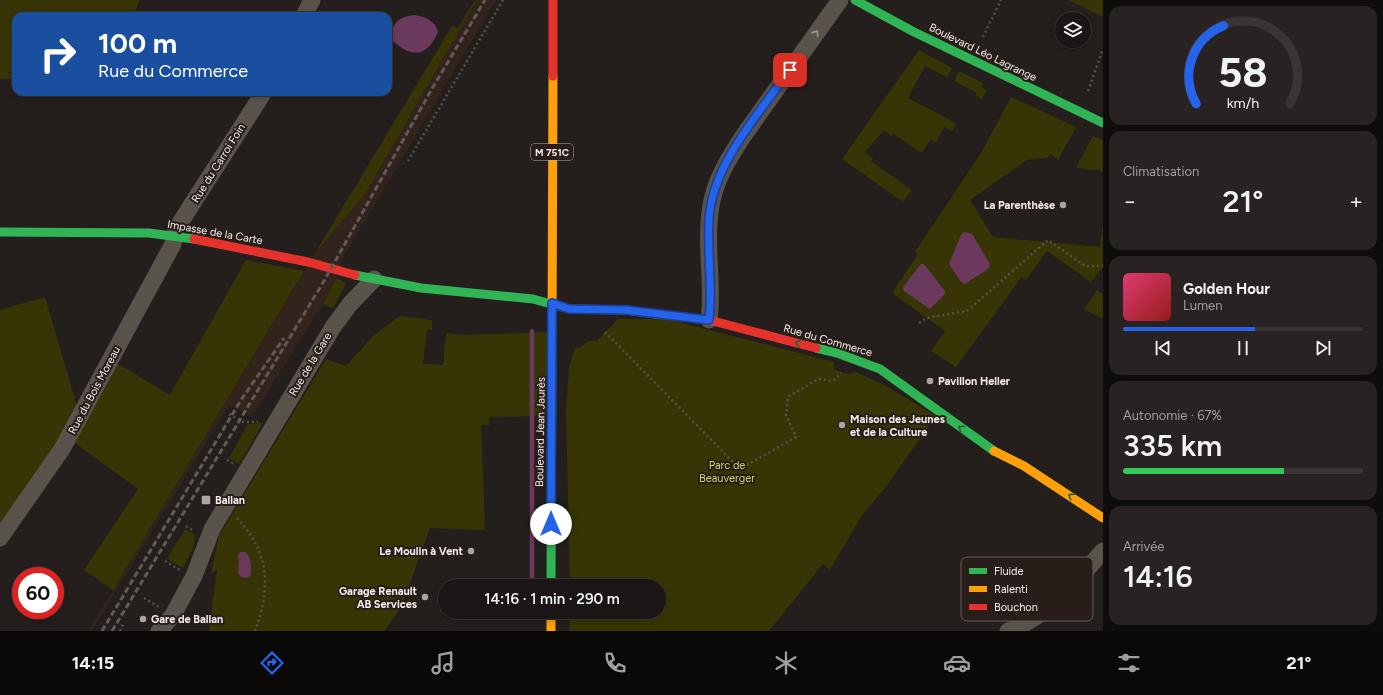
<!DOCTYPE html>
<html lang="fr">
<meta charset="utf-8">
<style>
body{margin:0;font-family:Figtree,sans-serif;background:#282322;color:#f1f3f6;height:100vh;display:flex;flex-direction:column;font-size:15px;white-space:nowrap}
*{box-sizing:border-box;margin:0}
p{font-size:13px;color:#a09fa0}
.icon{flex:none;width:22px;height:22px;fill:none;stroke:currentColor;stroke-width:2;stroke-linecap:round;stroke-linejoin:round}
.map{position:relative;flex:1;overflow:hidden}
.panel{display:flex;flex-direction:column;gap:6px;padding:6px;background:#0f0c0c;width:280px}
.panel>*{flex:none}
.hud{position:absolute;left:12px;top:12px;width:380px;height:84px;border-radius:12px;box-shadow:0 2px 6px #0003,0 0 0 1px #393534;background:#1a4fa0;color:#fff;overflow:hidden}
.tools{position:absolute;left:1055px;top:12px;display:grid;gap:8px}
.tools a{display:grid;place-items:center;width:36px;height:36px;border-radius:50%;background:#1b1615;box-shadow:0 2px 6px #0003,0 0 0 1px #393534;font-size:20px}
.speed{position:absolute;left:12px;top:567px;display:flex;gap:8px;font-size:20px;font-weight:700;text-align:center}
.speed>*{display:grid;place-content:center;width:52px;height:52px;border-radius:50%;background:#1b1615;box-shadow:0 2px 6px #0003,0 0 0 1px #393534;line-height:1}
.speed .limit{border:6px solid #d22;background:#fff;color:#111}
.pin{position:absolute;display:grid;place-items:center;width:34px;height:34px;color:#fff;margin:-17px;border-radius:8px;box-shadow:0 2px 6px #0006}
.me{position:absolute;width:44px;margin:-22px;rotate:0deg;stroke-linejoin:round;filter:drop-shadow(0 0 3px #0008)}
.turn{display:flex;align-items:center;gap:14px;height:84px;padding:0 20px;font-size:18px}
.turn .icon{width:52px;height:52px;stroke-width:2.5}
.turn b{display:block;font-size:28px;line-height:34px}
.big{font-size:30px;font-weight:600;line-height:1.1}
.panel .card{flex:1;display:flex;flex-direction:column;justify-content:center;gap:6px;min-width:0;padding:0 14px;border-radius:12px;background:#282322}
.panel .dial{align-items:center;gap:0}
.dial svg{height:104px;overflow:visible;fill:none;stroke:#393534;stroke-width:7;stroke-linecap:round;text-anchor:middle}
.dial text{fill:#f1f3f6;stroke:none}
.song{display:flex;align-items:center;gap:12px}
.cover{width:48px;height:48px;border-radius:6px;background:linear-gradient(135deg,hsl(340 70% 55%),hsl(0 70% 35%))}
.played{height:4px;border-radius:2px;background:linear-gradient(90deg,#2563eb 55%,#393534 55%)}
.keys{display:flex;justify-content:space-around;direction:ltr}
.heat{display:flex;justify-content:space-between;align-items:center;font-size:22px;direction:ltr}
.charge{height:6px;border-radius:3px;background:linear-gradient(90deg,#34c759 67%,#393534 0)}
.trip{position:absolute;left:438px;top:579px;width:228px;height:40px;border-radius:20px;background:#1b1615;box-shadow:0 2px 6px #0003,0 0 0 1px #393534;font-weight:600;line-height:40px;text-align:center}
.menu{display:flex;height:64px;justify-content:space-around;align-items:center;background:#0b0908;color:#a09fa0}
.menu .icon{width:28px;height:28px}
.menu .active{color:#2563eb}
.menu b{font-size:18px;color:#f1f3f6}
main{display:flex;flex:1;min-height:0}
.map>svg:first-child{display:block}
.built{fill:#32231d}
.green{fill:#373506}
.water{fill:#6b395d}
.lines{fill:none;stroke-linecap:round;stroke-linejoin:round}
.stream{stroke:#6b395d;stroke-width:4.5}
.path{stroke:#56514c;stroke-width:2.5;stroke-dasharray:2 3;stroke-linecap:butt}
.street{stroke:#59534c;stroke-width:17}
.fast{stroke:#30b455;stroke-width:9}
.slow{stroke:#ff9f0a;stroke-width:9}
.jam{stroke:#e5322d;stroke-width:9}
.rail{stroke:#605b57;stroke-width:3;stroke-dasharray:6 3;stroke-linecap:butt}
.oneway{stroke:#a09994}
.oneway2{stroke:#2c6134}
.route-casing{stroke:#184099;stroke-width:10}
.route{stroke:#2563eb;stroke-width:7}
.poi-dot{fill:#aca6a3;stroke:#281d19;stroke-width:1.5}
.labels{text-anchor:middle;stroke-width:4;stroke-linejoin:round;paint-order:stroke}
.shield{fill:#281d19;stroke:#b8b0ad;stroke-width:1}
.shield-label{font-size:10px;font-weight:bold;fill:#f6efec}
.street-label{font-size:11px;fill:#f6efec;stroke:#281d19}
.poi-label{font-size:11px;font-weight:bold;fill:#f6efec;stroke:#281d19;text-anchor:start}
.park-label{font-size:11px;fill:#d1d26e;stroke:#281d19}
.key{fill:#281d19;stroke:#665c58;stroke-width:1}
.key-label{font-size:11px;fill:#f6efec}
</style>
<main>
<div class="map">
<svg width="1103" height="631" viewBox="0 0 1103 631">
<rect width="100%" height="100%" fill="#241e1c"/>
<path class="built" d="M477 0H496L342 260 336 278 323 304 252 417 229 405 92 631H88L314 255 365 194Z"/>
<g class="green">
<path d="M0 0H140L133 16H16V79H0Z"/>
<path d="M475 0H477L365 194 314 255 452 26 458 28Z"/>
<path d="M1069 0H1103V17Z"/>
<path d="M919 50 952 68 947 77 925 66 908 98 956 123 952 131 944 127 936 143 931 139 921 153 894 134 892 136 884 130 865 152 873 158 871 161 912 190 903 202 842 159Z"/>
<path d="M959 71 983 83 981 87 987 90 982 99 975 96 977 93 954 81Z"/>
<path d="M1011 97 1076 127 1058 160 1051 154 1046 158 1027 160 970 200 993 237 1100 247 1103 221V267L1091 282 1047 251 1026 280 1021 278 956 367 931 351 945 331 892 293 918 254 915 252 980 155Z"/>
<path d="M1093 136 1103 140V171L1076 168Z"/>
<path d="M246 260 304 271 113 590 84 570 138 489 68 438 0 538V310L45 297 80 416 110 359 170 395Z"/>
<path d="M336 278 346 283 333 309 323 304Z"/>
<path d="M1097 290 1103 294V319L1084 309Z"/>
<path d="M400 316 432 320V330L427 329 423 364 443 365 446 333 463 335 551 332 552 416 489 417V425H481L485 530 430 528 401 608 384 631H209L217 570 211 574 219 536 326 359 346 366 374 335Z"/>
<path d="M618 319H666L834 362V370L848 374 855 372 881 383 936 416 888 484 861 517 830 570 823 564 769 631H569L570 612H659V586H570L566 410 569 368 575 348H580L588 341H597Z"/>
<path d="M263 423 239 464 229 458 248 424Z"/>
<path d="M185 529 195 535 193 548 183 568 167 559Z"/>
</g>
<g class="water">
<path d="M414 15C425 17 435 20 438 32 427 57 412 59 392 40 390 23 399 17 414 15Z"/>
<path d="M964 232 972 234 990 264 988 269 965 284 961 282 949 264 961 235Z"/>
<path d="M921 264H924L945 291V294L930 309 904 291 903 287Z"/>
<path d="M240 552H245C252 558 251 566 251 575L247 578 241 577 238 573 239 562 238 556Z"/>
</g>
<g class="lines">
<path class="stream" d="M532 331V582"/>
<g class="path">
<path d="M983 37 1001 0"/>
<path d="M1088 91 1103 49"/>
<path d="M408 161 503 0"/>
<path d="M919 323 927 318 967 311 1048 240 1085 266H1103"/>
<path d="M605 332 740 469 796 437 786 415 788 397 818 379 833 381 841 373"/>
<path d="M229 414 243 422H258"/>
<path d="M227 460 234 464"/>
<path d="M237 518C270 554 271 587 255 631"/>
<path d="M186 526 194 531"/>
<path d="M165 561 180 570"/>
<path d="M144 598 159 607"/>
<path d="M120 631 123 624"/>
</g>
<g class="street">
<path d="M304 16 312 0"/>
<path d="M709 320C714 285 705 248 710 213 713 183 728 159 744 135L840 0"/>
<path d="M0 538 62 449 173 244 176 229 264 92"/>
<path d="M159 631 173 615 194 576 212 529 333 327 350 304 374 279"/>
<path d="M1008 631C1048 617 1076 581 1103 551"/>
</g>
<g class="fast">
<path d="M855 0 914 32 1103 123"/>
<path d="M0 232 149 233 194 239"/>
<path d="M355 275 421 288 533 299 569 309 626 310 656 314"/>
<path d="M816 348 837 353 880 369 994 451"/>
<path d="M551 586 552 337"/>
</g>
<g class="slow">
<path d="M552 337 553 76"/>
<path d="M994 451 1024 466 1103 518"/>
<path d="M551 612V631"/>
</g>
<g class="jam">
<path d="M553 76V0"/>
<path d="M194 239 308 262 355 275"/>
<path d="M656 314 709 320 816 348"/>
</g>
<g class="rail">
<path d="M102 631 241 400 284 338"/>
<path d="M112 631 324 281 433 87 485 0"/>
</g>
</g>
<defs><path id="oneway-chevron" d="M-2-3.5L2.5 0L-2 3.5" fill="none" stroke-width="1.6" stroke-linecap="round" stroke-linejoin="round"/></defs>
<use class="oneway" href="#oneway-chevron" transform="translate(816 33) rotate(-55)"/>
<g class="oneway2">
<use href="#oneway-chevron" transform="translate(798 343) rotate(-166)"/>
<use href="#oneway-chevron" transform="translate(961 428) rotate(-144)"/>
<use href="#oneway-chevron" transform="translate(1071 496) rotate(-147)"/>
</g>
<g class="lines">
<defs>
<path id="route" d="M551 524 552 303 569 309 626 310 709 320C713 287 707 254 709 221 711 166 759 113 790 70"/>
</defs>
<use href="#route" class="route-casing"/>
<use href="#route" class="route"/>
</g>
<g class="poi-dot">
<circle cx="1063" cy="205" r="4"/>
<circle cx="930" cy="381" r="4"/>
<circle cx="842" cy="425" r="4"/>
<rect x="201" y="495" width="10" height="10" rx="2"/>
<circle cx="471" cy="551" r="4"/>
<circle cx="425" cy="597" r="4"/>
<circle cx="143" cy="619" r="4"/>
</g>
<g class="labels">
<rect class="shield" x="531" y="144" width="42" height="16" rx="3"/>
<g class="shield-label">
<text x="552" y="156">M 751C</text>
</g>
<g class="street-label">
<text transform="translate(983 52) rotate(26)" y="4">Boulevard Léo Lagrange</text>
<text transform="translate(218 163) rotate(-58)" y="4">Rue du Carroi Foin</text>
<text transform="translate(215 232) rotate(10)" y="4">Impasse de la Carte</text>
<text transform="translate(828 340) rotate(16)" y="4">Rue du Commerce</text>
<text transform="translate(310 364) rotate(-59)" y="4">Rue de la Gare</text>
<text transform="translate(94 390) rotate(-62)" y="4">Rue du Bois Moreau</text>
<text transform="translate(540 432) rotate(-89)" y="4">Boulevard Jean Jaurès</text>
</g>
<g class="poi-label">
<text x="1055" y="209" text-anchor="end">La Parenthèse</text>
<text x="938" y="385">Pavillon Heller</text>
<text x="850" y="423">Maison des Jeunes<tspan x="850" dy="13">et de la Culture</tspan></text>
<text x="215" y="504">Ballan</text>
<text x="463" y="555" text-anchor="end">Le Moulin à Vent</text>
<text x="417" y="595" text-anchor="end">Garage Renault<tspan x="417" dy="13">AB Services</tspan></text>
<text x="151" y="623">Gare de Ballan</text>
</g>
<g class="park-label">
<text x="727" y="469">Parc de<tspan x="727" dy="13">Beauverger</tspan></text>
</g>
</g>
<rect x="961" y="557" width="132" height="64" rx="6" class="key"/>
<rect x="969" y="568" width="18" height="6" fill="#30b455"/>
<rect x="969" y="586" width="18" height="6" fill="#ff9f0a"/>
<rect x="969" y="604" width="18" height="6" fill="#e5322d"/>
<g class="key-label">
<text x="994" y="575">Fluide</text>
<text x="994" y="593">Ralenti</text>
<text x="994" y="611">Bouchon</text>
</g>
</svg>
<div class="tools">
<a><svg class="icon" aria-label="layers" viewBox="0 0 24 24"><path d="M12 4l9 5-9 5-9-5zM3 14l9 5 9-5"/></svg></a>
</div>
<div class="speed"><div class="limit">60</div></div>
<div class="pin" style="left:790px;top:70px;background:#d93025"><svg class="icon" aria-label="arrive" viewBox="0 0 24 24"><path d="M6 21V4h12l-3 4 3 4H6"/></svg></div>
<svg class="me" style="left:551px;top:524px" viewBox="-20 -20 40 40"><circle r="19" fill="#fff"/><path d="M0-13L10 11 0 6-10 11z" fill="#2563eb"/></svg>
<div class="trip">14:16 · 1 min · 290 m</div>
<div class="hud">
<div class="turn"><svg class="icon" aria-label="right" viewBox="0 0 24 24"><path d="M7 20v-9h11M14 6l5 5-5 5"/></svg><div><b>100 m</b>Rue du Commerce</div></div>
</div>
</div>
<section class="panel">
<div class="card dial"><svg viewBox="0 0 100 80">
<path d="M14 69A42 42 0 1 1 86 69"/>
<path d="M14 69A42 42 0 0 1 35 9" stroke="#2563eb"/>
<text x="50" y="56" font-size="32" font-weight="700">58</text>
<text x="50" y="72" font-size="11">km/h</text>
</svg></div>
<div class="card"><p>Climatisation</p>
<div class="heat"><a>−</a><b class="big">21°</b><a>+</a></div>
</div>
<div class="card">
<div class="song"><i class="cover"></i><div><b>Golden Hour</b><p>Lumen</p></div></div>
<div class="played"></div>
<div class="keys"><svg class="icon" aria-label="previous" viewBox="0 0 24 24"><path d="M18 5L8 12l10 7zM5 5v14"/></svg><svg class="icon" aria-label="pause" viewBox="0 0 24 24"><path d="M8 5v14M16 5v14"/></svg><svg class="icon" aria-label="next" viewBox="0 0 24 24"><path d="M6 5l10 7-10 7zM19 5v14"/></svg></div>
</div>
<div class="card"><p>Autonomie · 67%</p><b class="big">335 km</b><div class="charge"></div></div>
<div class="card"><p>Arrivée</p><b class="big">14:16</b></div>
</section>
</main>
<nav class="menu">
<b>14:15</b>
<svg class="icon active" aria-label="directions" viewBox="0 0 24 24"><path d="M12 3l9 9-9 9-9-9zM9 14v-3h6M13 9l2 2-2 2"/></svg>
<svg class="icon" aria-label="music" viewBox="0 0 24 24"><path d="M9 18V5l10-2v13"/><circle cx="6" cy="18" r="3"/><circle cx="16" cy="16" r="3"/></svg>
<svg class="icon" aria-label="phone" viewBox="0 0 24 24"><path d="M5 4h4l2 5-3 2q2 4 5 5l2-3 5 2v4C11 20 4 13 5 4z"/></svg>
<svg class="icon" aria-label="climate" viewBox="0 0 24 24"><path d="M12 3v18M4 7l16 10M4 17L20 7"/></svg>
<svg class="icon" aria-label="car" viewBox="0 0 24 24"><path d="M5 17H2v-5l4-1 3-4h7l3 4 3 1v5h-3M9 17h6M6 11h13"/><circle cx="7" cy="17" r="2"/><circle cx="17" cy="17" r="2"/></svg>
<svg class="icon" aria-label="filters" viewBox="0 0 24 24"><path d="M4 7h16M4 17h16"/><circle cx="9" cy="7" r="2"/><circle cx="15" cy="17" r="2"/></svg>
<b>21°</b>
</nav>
